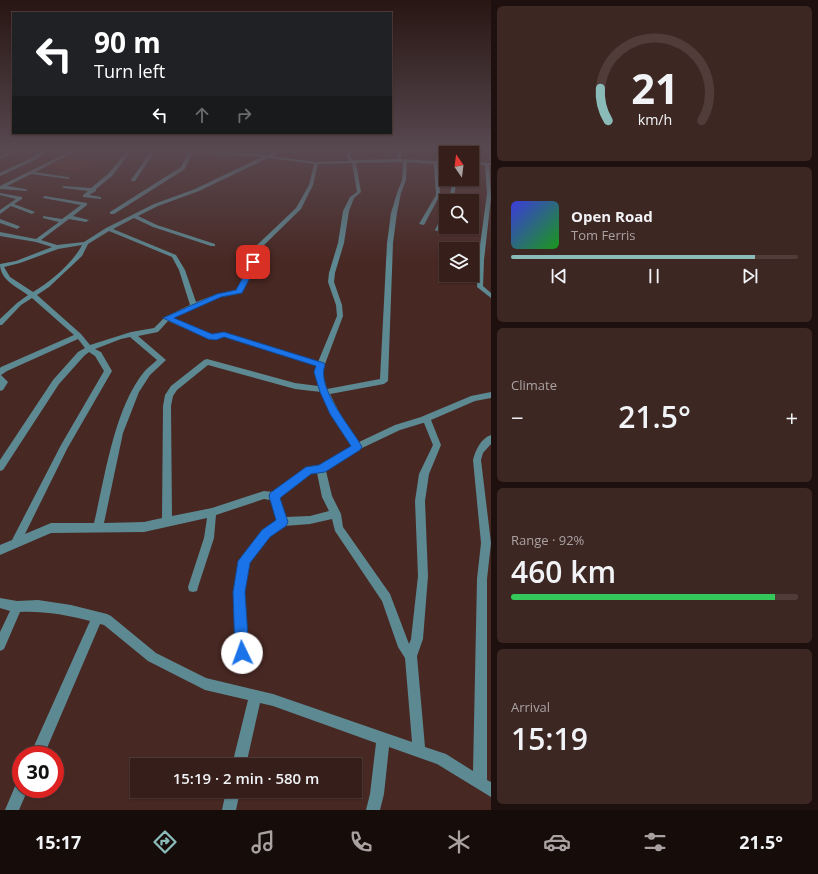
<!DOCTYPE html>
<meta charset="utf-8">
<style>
body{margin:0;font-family:"Open Sans",sans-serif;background:#3d2723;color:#f1f3f6;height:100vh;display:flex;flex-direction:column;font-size:15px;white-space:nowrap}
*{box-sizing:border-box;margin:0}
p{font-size:13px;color:#aaa2a2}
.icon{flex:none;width:22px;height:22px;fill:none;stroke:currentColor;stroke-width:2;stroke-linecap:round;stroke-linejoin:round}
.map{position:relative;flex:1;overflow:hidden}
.details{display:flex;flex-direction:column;gap:6px;padding:6px;background:#1e100e;width:327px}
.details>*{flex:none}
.guide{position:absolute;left:12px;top:12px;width:380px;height:122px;border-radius:0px;box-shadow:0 1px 3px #0004,0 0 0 1px #503c39;background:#202124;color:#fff;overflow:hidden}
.needle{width:26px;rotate:346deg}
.fabs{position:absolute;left:439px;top:146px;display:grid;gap:8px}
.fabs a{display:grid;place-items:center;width:40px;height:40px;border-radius:0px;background:#361e1a;box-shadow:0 1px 3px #0004,0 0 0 1px #503c39;font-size:20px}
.speed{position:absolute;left:12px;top:746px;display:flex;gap:8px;font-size:20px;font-weight:700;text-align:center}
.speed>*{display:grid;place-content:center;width:52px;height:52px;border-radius:50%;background:#361e1a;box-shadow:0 1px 3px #0004,0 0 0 1px #503c39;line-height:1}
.speed .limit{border:6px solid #d22;background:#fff;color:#111}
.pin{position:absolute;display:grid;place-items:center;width:34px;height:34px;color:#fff;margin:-17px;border-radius:8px;box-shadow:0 2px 6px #0006}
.me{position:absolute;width:44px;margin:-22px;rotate:357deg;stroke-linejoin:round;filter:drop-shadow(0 0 3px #0008)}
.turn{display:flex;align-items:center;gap:14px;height:84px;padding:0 16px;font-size:18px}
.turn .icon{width:52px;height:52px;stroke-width:2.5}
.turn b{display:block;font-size:28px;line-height:34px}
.lanes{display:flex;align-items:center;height:38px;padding:0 16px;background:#0003;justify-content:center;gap:20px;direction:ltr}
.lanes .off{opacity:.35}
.big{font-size:30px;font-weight:600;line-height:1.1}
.details .widget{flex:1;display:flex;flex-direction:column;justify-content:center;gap:6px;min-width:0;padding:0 14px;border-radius:6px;background:#3d2723}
.details .dial{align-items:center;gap:0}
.dial svg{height:104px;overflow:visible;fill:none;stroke:#503c39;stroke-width:7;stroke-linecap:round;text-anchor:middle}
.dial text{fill:#f1f3f6;stroke:none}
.song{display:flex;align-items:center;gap:12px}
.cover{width:48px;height:48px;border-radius:6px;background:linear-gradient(135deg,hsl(240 70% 55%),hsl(120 70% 35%))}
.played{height:4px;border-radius:2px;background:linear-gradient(90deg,#8bbbb9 85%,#503c39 85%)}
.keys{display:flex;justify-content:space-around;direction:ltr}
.heat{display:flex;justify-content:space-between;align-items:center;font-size:22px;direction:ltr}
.charge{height:6px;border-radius:3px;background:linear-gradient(90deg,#34c759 92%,#503c39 0)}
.trip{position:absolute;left:130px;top:758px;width:232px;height:40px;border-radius:0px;background:#361e1a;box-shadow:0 1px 3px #0004,0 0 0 1px #503c39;font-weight:600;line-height:40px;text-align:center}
.dock{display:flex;height:64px;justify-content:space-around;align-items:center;background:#160c0a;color:#aaa2a2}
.dock .icon{width:28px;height:28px}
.dock .active{color:#8bbbb9}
.dock b{font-size:18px;color:#f1f3f6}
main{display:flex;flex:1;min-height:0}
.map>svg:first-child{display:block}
.green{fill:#602b23}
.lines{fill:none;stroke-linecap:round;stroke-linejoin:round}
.minor{fill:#5d8992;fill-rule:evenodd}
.route{fill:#1a73e8;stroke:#114b97}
</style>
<main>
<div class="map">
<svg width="491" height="810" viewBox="0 0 491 810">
<rect width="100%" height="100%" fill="#482823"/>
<path class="green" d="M78 150H119L80 172 44 167Z"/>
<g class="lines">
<g class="minor">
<path d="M15 150H20L0 159V156Z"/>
<path d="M44 150H49L35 160 0 176V173L31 158Z"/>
<path d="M73 150H78L35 172 67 177H69V179L31 174 7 186 25 189 27 190V191L0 189V186Z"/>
<path d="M128 150H132L112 176 96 189V191L89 195 101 197V199L83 197V195L88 191 64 188 62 187 64 186 91 188 108 174Z"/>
<path d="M152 150H156L135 181H131V180Z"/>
<path d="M161 150H191L247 153 267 155 278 150H283L272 156 316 162 348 161 346 155 350 150H354L350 155 352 160 397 159V150H401V159L435 161H436L439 150H443L440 161 446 162V164H438L440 195 424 225 419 224 436 195 434 164 407 162 406 180 401 193 397 213 393 243 388 381 384 384 330 394 342 418 359 442 395 425 421 417 471 396 491 392V398L475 401 431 420 441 445 429 474 425 501 428 576 423 639 417 656 425 747 446 754 473 771 477 579 481 543 473 460C475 451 481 438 491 435V444L483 453 481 460 491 543 487 579V780L491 782V797L437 764 389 747 384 794 380 810H366L370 794 376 743 273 706 260 703 246 765H232L248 700 205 690 148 661 104 625 100 624 44 755H30L90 621C67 615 44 611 20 612L4 649 0 651V632L10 611 0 608V598L17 601 38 600 71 605 107 614 111 616 156 653 206 678 273 694 412 742 405 658 398 647 382 601 335 531 332 519 310 524 284 526 270 536 249 563 244 592 248 653 246 657 242 659 238 657 236 653 234 592 239 561 262 530 277 520 270 500 264 499 216 515 214 538 198 587 197 591 193 592 189 591 188 587 204 538 207 518 144 532 51 533 0 555V545L12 540 61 445 104 371 95 356 89 352 84 356 59 384 3 470 0 471V460L53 380 78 352 85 348 78 339 7 371 1 375 8 382 3 390 0 391V368L1 367 74 335 32 298 21 305 2 325H0V319L17 303 28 295C17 287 0 280 0 264L16 261 52 247 36 242 0 236V232L36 239 59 222 43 218V216L62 219 81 205 43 198V197L45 196 87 203V205L73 216 89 220 86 222 69 219 41 240 57 245 84 242 106 228 154 204 195 189 262 157 192 153 185 169 114 214H110V212L181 167 188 152 163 151ZM268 158 314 164 309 185 296 208 256 246 248 270 237 290 217 294 196 302 185 270 176 255 113 229 134 218 153 227 211 246H215V244L157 225 138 216 158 206 199 191ZM403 162 402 180 397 193 391 213 387 243 380 379 327 389 322 372 343 316 342 305 334 282 335 273 344 243 349 211 354 198 361 192 356 163ZM352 163 357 192 350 197 343 211 338 243 329 273 328 282 336 305 337 316 318 362 224 332 213 335 173 318 220 297 241 293 254 270 261 248 301 209 313 185 318 164ZM109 231 172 257 179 270 190 305 165 317 154 328 131 332 90 345 81 334 37 295 49 287 82 256 88 244ZM82 245C73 263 50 282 33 292L10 277 4 267 20 263 58 249ZM168 321 211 340H213L224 336 317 366 314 372 318 386 295 383 207 359 204 360 171 386 165 395 163 406 162 518 144 522 104 523 123 433 139 392 150 375 166 360 138 336 158 332ZM130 337 157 360C153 364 147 368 144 372 114 409 105 477 94 523H51L25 534 67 449 112 371 101 352 95 349 121 339ZM208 365 295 389 321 392 331 413 352 446 319 465 306 467 273 492 264 491 212 508 172 516 171 406 173 396 177 390ZM423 423H424L433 445 419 474 415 501 418 576 411 639 409 644 390 594 343 527 341 514 332 496 326 471 360 449 400 430ZM317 473 322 497 329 511 310 516 285 517 279 498 311 474Z"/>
<path d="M462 150H466L463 153H458Z"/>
<path d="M472 162 491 163V165H489L491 198 484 260 483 286 491 293V298L477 287 478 260 487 194 485 165 472 164Z"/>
<path d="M453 179H457L453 201H449Z"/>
<path d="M0 193 22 197V199L14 204 35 212 32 214 11 206 0 214V210L16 199 0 195Z"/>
<path d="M446 212V219L441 230 436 231 435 230 443 214Z"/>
<path d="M0 219 19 226 20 227 17 229 0 223Z"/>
<path d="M21 782V789H28L19 810H5L16 784Z"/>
<path d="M226 791H240L236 810H222Z"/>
</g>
</g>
<linearGradient id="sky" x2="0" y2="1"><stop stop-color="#281613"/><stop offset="0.57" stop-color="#584850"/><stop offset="1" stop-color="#584850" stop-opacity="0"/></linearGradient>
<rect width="491" height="263" fill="url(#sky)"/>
<path class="route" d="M251 261 256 262 254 270 242 293 221 297 174 318 212 334 224 332 324 363 325 365C316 388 351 427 362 447L360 450 325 472 311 474 280 498 288 522 286 526 270 537 250 563 245 592 249 653 247 657 242 659 237 657 235 653 233 592 238 561 262 530 276 520 269 496 270 493 306 467 319 465 351 446 330 414 320 392 314 372 316 366 224 337 216 340 208 339 163 318 217 294 236 290 247 270Z"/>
</svg>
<div class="fabs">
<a><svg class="needle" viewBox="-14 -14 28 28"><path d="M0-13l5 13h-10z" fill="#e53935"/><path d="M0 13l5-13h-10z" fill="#aaa2a2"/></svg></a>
<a><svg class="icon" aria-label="search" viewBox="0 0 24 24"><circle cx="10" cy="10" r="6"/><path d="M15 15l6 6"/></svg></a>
<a><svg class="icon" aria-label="layers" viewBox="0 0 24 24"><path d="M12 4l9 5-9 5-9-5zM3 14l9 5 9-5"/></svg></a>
</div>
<div class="speed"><div class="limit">30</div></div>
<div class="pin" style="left:253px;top:262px;background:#d93025"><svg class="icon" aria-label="arrive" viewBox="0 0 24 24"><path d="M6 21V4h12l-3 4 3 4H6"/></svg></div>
<svg class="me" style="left:242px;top:653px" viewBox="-20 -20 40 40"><circle r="19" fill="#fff"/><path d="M0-13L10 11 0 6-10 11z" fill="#1a73e8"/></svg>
<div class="trip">15:19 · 2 min · 580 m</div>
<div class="guide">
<div class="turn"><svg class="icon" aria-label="left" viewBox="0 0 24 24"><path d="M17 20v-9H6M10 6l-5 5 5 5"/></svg><div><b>90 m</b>Turn left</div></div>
<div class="lanes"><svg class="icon" aria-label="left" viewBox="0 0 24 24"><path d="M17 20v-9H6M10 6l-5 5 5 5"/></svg><svg class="icon off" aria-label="ahead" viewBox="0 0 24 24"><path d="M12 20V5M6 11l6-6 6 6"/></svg><svg class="icon off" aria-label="right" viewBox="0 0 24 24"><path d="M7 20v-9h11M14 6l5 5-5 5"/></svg></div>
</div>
</div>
<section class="details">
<div class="widget dial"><svg viewBox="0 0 100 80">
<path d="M14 69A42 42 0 1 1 86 69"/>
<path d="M14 69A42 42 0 0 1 8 44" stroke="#8bbbb9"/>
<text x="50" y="56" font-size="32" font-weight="700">21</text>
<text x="50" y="72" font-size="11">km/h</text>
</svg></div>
<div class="widget">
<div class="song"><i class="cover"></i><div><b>Open Road</b><p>Tom Ferris</p></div></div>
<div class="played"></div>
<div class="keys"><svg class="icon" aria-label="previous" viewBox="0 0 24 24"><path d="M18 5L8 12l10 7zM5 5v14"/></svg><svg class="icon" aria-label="pause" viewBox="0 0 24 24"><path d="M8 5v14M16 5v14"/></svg><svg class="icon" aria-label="next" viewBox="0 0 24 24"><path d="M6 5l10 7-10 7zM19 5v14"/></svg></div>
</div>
<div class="widget"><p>Climate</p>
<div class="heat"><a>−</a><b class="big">21.5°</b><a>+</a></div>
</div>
<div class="widget"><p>Range · 92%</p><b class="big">460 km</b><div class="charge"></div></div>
<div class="widget"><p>Arrival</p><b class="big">15:19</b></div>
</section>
</main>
<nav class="dock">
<b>15:17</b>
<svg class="icon active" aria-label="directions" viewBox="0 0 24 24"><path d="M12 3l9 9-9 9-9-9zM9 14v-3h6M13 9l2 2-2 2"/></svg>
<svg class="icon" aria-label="music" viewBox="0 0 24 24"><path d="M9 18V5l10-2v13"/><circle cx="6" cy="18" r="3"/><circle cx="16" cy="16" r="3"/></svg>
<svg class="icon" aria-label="phone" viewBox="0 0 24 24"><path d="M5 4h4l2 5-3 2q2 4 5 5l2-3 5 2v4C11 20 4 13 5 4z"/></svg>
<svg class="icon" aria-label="climate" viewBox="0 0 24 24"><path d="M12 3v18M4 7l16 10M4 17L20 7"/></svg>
<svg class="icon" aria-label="car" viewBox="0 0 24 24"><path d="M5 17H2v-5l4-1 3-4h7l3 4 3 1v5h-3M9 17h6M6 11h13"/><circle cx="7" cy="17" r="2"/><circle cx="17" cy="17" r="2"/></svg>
<svg class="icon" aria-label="filters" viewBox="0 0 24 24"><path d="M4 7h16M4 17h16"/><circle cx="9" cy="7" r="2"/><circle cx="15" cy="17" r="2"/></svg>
<b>21.5°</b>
</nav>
